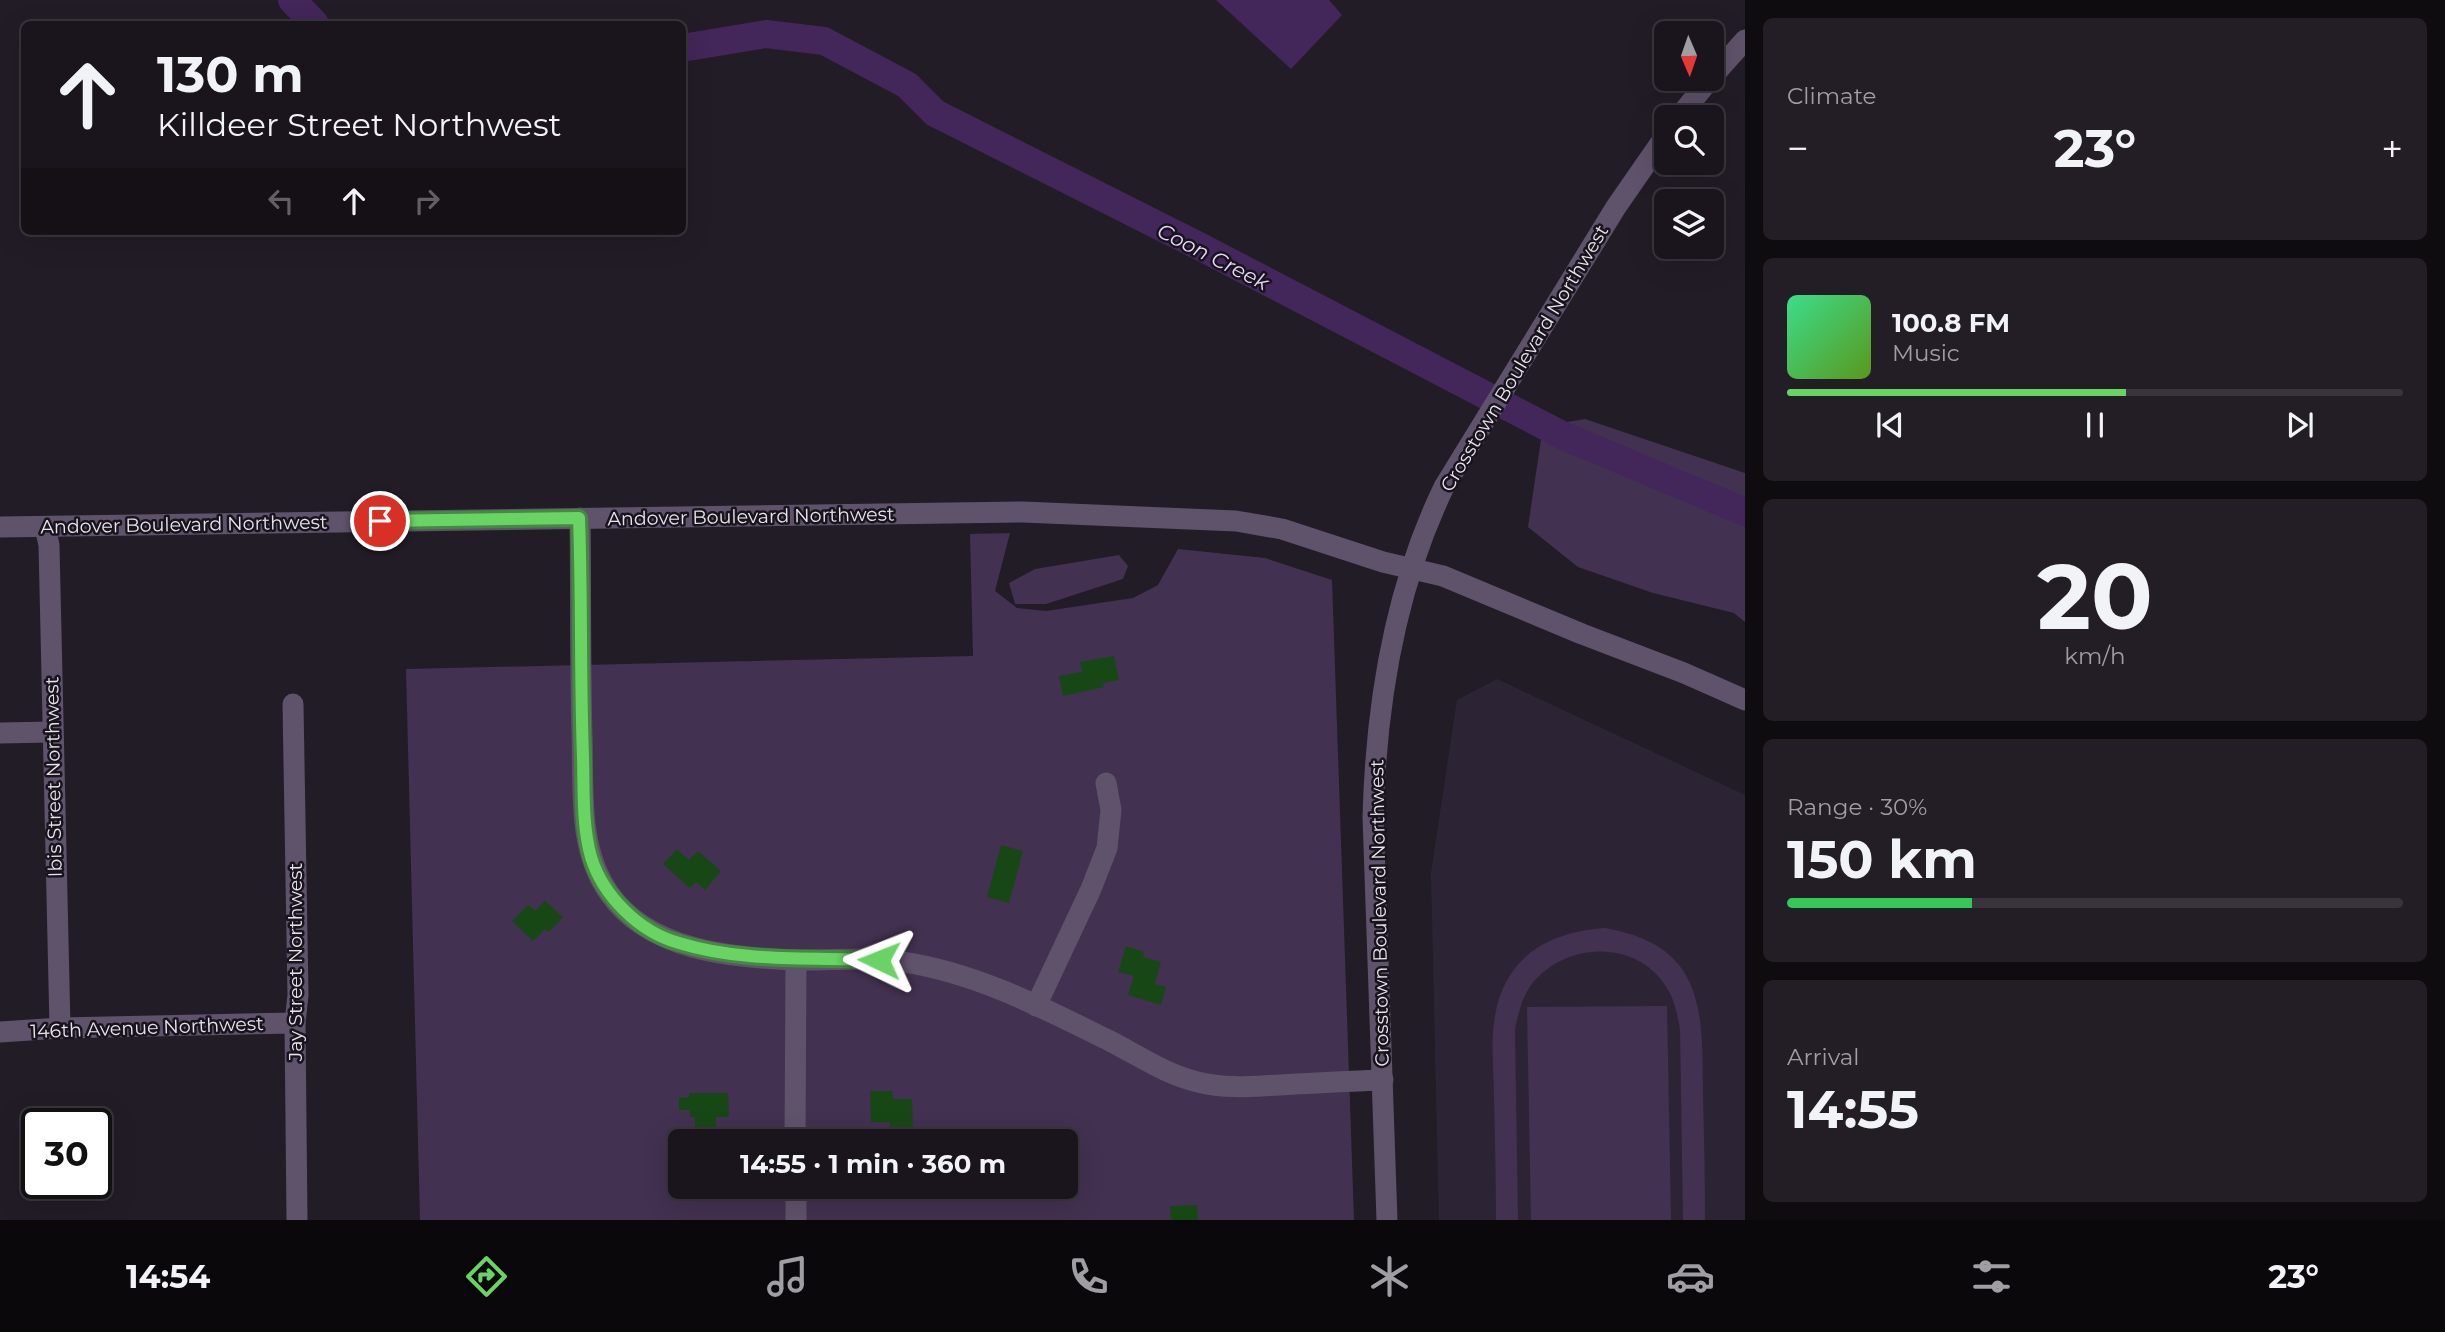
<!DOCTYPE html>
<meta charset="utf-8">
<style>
body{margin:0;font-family:Montserrat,sans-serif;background:#231e25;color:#f1f3f6;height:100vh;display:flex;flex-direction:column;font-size:26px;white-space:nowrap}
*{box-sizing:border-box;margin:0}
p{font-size:23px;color:#9f9fa3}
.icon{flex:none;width:38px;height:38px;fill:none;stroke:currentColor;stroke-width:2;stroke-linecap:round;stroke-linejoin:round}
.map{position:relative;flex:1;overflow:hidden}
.panel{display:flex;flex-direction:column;gap:18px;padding:18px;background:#0e0c0f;width:700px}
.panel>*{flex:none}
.guide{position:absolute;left:21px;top:21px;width:665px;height:214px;border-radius:10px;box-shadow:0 7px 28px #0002,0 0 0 2px #38343b;background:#1a151c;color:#f1f3f6;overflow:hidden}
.needle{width:46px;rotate:178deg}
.tools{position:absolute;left:1654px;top:21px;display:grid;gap:14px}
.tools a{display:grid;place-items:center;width:70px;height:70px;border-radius:10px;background:#1a151c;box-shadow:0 7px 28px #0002,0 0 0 2px #38343b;font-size:35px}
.speed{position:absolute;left:21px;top:1108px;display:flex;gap:14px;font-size:35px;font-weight:700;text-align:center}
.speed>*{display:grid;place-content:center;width:91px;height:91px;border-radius:50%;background:#1a151c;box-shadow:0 7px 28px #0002,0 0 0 2px #38343b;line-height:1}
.speed .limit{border:4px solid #111;border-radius:10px;background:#fff;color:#111}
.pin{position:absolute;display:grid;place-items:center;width:60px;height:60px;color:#fff;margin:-30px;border:4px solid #fff;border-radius:50%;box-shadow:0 2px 7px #0007}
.me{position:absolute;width:77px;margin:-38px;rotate:272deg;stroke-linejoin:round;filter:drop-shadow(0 0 5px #0008)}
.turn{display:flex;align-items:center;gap:24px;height:147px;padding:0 21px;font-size:32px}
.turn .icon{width:91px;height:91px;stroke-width:2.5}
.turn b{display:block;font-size:49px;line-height:60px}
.lanes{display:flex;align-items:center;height:66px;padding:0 21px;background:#0003;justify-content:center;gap:35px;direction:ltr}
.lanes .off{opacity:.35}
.big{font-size:52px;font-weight:700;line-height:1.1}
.panel .widget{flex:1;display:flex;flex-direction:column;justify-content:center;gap:10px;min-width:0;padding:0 24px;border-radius:10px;background:#231e25}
.panel .dial{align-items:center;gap:0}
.dial b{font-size:91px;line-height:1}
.song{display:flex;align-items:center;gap:21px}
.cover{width:84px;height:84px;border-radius:10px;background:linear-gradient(135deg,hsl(150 70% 55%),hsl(90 70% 35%))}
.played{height:7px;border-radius:4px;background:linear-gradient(90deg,#69d464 55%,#38343b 55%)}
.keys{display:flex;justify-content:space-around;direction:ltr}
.heat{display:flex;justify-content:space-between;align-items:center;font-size:38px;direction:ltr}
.charge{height:10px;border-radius:5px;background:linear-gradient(90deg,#34c759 30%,#38343b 0)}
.trip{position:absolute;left:668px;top:1129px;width:410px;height:70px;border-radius:10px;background:#1a151c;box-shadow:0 7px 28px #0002,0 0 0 2px #38343b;font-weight:700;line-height:70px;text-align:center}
.dock{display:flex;height:112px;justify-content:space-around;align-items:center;background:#0a080b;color:#9f9fa3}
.dock .icon{width:49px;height:49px}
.dock .on{color:#69d464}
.dock b{font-size:32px;color:#f1f3f6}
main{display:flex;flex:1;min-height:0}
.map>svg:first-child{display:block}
.built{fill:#2c2434}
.green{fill:#423150;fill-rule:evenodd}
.water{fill:#43265a}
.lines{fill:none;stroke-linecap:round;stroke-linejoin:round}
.river{stroke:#43265a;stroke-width:28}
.building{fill:#184716}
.minor{stroke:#5f526b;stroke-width:21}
.route-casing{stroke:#448a41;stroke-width:18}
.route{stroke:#69d464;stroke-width:12}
.labels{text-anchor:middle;stroke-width:5;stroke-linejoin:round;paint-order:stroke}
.street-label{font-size:19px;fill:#e7e3ea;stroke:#18131d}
.water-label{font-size:21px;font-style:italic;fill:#e8d7f9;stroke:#18131d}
</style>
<main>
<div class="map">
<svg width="1745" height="1220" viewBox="0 0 1745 1220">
<rect width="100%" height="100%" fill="#221c26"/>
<path class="built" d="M1497 679 1745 795V1220H1439L1431 873 1457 700Z"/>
<g class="green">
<path d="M1585 419 1745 473V622L1734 613 1653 593 1578 567 1528 527 1543 426Z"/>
<path d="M1010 533 995 591 1017 608 1046 611 1133 598 1158 585 1178 549 1265 558 1332 580 1354 1220H420L406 669 973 656 970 534ZM681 1141H1066V1186H681Z"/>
<path d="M1119 555 1128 566 1123 579 1046 604H1015L1009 583 1035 569Z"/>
<path d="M1605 928C1707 946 1702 1012 1703 1096 1704 1137 1705 1179 1705 1220H1683L1680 1029C1677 1014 1675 1001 1667 988 1636 937 1561 942 1529 988 1521 1001 1518 1015 1515 1029L1518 1220H1496C1496 1179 1495 1138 1494 1097 1494 1071 1490 1042 1495 1016 1505 956 1549 932 1605 928Z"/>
<path d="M1667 1006 1671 1220H1531L1527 1007Z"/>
</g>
<path class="water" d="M1216 0H1329L1342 15 1291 69Z"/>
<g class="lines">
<g class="river">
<path d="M292 0 315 24"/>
<path d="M682 48 766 34 824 41 907 85 935 113 1197 245 1564 436 1745 512"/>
</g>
</g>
<g class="building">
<path d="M1114 656 1119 680 1103 683 1104 687 1063 696 1059 676 1082 672 1080 662Z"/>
<path d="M1001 845 1023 851 1009 903 987 897Z"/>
<path d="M677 849 689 860 698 851 721 871 705 890 696 882 690 888 663 864Z"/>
<path d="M545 901 563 917 549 932 545 929 533 941 512 921 528 905 535 911Z"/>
<path d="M1126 946 1144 952 1143 957 1161 962 1155 984 1166 987 1161 1005 1128 995 1134 976 1118 972Z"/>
<path d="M870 1091H892L893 1099H912L913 1133H890V1122H871Z"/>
<path d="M689 1093H728L729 1117H716V1139H695V1117H690V1110H679V1098L689 1097Z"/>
<path d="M1197 1205 1198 1220H1171L1170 1206Z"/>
</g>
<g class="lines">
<g class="minor">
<path d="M1712 77 1745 40"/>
<path d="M1679 117 1710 79"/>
<path d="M580 518C581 591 580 663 582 735 584 787 577 848 609 893 649 951 730 957 794 960 830 961 867 956 903 962 977 973 1043 1008 1110 1041 1141 1057 1168 1076 1202 1083 1228 1089 1254 1086 1280 1085 1314 1083 1348 1081 1383 1080"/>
<path d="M0 527 1023 512 1236 521 1282 529 1383 562 1443 576 1582 634 1684 673 1745 700"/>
<path d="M45 527 49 545 60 1028"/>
<path d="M293 704 298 995 295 1023 297 1220"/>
<path d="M0 733 52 732"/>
<path d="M1036 1006 1091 889 1107 848 1111 810 1106 783"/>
<path d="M0 1032 60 1028 295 1023"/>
<path d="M795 1141 796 960"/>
<path d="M796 1186V1220"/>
<path d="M1387 1220 1373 817C1376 704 1394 590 1444 487L1616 207 1666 135"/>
</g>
</g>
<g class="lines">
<defs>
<path id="route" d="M380 521 579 518C582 598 580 677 583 757 584 790 582 825 591 857 603 896 639 932 679 943 744 963 812 957 879 960"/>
</defs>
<use href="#route" class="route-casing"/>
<use href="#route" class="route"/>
</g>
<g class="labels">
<g class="street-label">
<text transform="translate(1524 358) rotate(-59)" y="7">Crosstown Boulevard Northwest</text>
<text transform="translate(751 516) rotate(-1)" y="7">Andover Boulevard Northwest</text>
<text transform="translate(184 524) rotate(-1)" y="7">Andover Boulevard Northwest</text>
<text transform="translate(53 777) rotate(-91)" y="7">Ibis Street Northwest</text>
<text transform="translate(1379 913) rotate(-91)" y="7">Crosstown Boulevard Northwest</text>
<text transform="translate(295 962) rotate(-90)" y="7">Jay Street Northwest</text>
<text transform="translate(147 1027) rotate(-2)" y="7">146th Avenue Northwest</text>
</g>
<g class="water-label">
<text transform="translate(1213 257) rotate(27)" y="7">Coon Creek</text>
</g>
</g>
</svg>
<div class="tools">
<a><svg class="needle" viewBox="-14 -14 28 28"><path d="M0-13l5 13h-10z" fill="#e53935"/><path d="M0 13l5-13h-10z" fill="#9f9fa3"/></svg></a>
<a><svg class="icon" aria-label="search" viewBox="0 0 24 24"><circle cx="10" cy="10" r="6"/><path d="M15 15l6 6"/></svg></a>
<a><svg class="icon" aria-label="layers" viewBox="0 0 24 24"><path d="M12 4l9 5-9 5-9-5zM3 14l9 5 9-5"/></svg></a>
</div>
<div class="speed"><div class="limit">30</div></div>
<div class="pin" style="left:380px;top:521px;background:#d93025"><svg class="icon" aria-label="arrive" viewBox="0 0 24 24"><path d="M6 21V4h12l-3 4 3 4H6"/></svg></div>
<svg class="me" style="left:879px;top:960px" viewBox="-20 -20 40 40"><path d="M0-17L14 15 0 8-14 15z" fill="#69d464" stroke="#fff" stroke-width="4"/></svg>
<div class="trip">14:55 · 1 min · 360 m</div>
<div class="guide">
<div class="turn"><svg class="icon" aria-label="ahead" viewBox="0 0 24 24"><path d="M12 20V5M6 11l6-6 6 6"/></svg><div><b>130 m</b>Killdeer Street Northwest</div></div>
<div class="lanes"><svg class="icon off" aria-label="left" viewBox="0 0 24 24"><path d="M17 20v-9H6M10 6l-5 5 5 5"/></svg><svg class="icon" aria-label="ahead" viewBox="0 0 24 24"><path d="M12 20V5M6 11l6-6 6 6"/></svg><svg class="icon off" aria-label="right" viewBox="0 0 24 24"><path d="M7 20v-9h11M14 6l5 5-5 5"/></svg></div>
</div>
</div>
<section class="panel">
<div class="widget"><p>Climate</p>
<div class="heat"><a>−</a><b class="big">23°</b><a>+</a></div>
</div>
<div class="widget">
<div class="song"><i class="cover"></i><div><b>100.8 FM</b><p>Music</p></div></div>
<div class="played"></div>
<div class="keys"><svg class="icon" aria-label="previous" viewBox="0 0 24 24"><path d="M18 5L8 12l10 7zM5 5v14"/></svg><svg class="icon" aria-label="pause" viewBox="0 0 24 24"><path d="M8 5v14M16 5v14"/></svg><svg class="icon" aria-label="next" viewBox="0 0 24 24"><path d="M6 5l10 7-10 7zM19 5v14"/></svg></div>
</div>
<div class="widget dial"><b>20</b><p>km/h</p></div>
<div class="widget"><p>Range · 30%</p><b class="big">150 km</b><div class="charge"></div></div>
<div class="widget"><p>Arrival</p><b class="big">14:55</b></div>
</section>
</main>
<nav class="dock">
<b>14:54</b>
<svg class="icon on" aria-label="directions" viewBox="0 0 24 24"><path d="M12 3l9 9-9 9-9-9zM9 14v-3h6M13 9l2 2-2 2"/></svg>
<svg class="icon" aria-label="music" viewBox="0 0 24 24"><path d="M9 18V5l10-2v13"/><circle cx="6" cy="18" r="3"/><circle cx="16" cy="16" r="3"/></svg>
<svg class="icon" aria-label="phone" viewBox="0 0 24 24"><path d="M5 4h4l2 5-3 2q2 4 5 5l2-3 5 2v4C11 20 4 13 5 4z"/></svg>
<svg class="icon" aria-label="climate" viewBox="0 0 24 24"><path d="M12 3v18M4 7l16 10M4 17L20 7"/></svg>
<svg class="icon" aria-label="car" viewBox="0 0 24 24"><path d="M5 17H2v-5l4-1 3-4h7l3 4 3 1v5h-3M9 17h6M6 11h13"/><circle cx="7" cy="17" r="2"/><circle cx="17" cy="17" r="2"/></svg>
<svg class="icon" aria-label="filters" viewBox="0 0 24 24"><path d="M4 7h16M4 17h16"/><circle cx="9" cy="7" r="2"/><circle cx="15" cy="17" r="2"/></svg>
<b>23°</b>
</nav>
